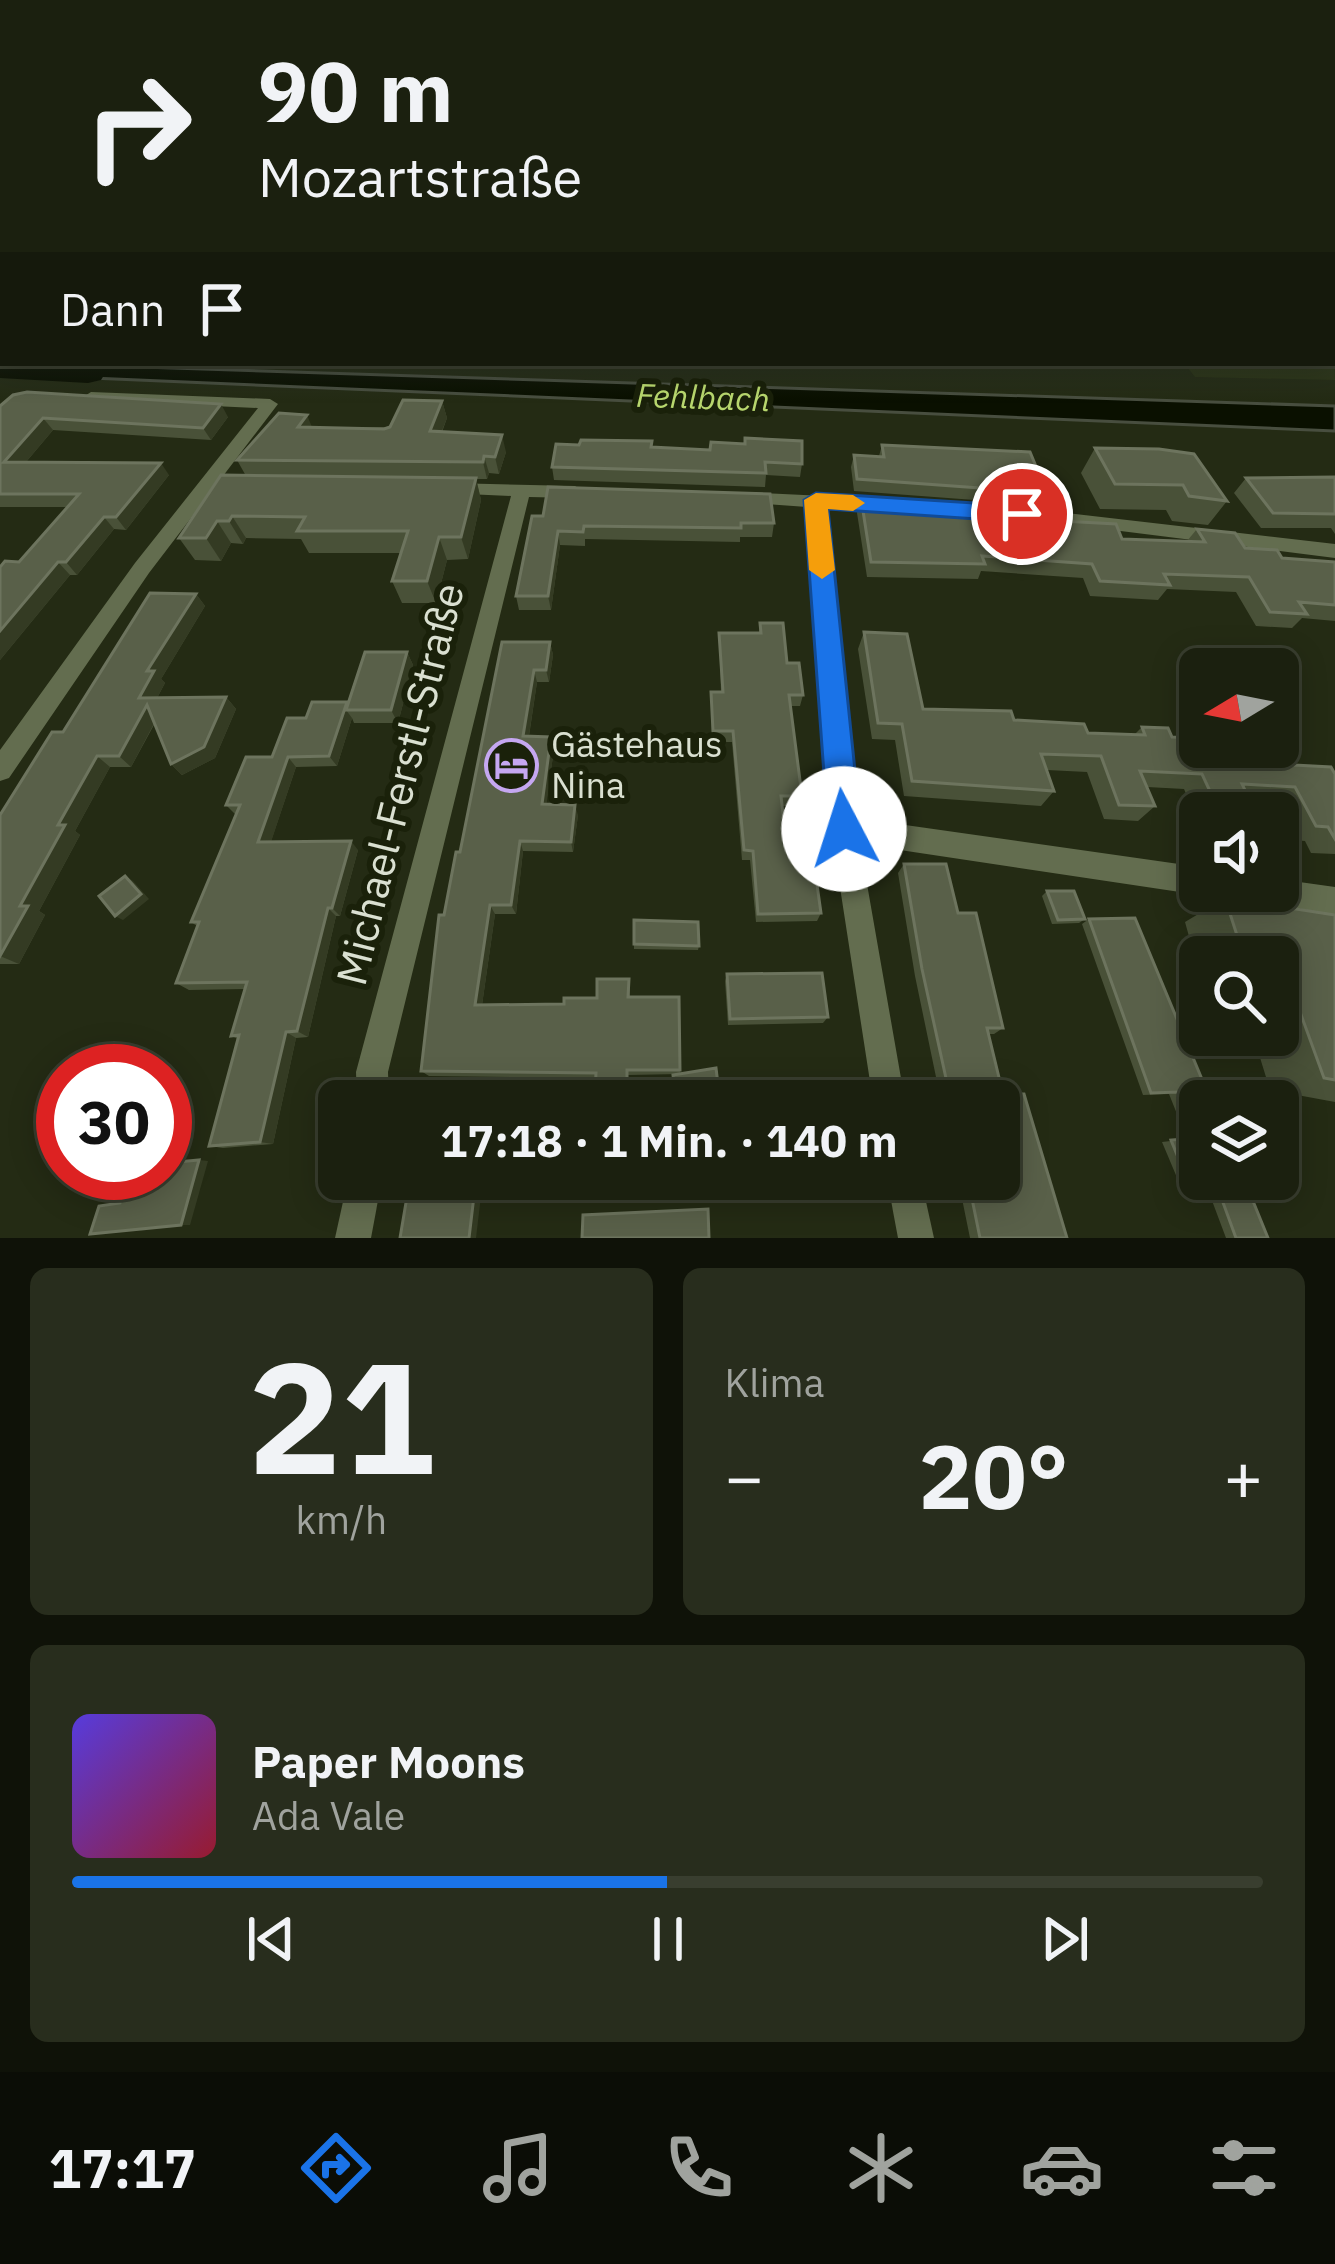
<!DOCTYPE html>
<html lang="de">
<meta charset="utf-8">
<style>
body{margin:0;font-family:"IBM Plex Sans",sans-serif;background:#282d1d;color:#f1f3f6;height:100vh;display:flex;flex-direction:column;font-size:45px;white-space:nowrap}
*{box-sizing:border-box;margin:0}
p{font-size:39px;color:#a0a39e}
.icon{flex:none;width:66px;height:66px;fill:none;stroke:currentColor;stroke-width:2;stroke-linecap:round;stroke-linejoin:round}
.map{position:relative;height:1238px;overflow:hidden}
.drawer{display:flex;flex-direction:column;gap:30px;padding:30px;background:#0f1208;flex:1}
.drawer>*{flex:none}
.top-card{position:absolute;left:0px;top:0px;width:1335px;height:366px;box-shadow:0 6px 30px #0003,0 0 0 3px #393e2f;background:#1b200f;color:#f1f3f6;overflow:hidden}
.needle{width:78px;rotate:260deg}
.tools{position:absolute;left:1179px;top:648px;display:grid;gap:24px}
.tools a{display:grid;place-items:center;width:120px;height:120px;border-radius:18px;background:#1b200f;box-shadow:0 6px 30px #0003,0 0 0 3px #393e2f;font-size:60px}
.speed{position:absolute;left:36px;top:1044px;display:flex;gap:24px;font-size:60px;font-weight:700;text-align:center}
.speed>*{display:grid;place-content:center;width:156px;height:156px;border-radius:50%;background:#1b200f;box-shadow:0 6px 30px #0003,0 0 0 3px #393e2f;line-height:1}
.speed .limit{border:18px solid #d22;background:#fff;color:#111}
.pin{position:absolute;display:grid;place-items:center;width:102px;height:102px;color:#fff;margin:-51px;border:6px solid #fff;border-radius:50%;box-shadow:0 3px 12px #0007}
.me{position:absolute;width:132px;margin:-66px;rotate:355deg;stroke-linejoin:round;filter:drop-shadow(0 0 9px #0008)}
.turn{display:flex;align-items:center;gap:42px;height:252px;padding:0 60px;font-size:54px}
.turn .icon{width:156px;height:156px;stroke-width:2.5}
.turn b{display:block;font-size:84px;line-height:102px}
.then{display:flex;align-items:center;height:114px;padding:0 60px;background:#0003;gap:24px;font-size:45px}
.big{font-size:90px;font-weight:700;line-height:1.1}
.drawer .card{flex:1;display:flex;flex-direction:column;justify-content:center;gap:18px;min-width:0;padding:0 42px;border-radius:18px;background:#282d1d}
.drawer .dial{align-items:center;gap:0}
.dial b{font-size:156px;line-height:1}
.song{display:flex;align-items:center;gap:36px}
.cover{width:144px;height:144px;border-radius:18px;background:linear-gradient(135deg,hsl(250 70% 55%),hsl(350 70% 35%))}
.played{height:12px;border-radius:6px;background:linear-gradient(90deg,#1a73e8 50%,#393e2f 50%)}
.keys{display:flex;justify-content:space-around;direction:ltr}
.heat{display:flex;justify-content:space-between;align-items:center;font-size:66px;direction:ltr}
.drawer .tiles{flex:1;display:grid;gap:30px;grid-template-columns:1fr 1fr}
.card:last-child{grid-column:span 2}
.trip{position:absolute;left:318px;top:1080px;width:702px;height:120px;border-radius:18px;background:#1b200f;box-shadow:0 6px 30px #0003,0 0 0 3px #393e2f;font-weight:700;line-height:120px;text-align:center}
.menu{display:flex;height:192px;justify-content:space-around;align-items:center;background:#0b0d06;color:#a0a39e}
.menu .icon{width:84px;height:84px}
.menu .active{color:#1a73e8}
.menu b{font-size:54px;color:#f1f3f6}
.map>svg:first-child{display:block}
.built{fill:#2b3416}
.water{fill:#0a1000;stroke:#484e3f;stroke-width:3}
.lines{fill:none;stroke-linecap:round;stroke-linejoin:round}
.river{fill:#0a1000;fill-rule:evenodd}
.minor{fill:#636d4f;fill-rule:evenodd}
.wall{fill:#495138}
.shaded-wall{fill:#343b23}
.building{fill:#596049;stroke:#6d745e;stroke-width:3}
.route{fill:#1a73e8;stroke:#114b97;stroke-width:3}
.slow{fill:#f59e0b}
.labels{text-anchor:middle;stroke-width:12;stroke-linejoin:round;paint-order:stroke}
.far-water-label{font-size:33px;font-style:italic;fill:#b8d76e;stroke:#1a210a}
.poi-label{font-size:36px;fill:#dae0d1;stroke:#1a210a;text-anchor:start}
.near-street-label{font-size:42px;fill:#dae0d1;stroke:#1a210a}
</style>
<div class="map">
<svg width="1335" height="1238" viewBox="0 0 1335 1238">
<rect width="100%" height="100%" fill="#242b14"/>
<path class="built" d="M1332 291 1335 380 1195 377 1184 363H1332Z"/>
<path class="water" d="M20 363 1335 406V431L21 375Z"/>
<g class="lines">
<path class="river" d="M0 356 3 363H96L106 372 101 380 88 383 0 378Z"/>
<g class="minor">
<path d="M91 392 270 399 278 404 149 573 9 778 0 781V750L135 563 258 408 85 400 83 397Z"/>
<path d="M450 483 575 486 584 492 575 498 529 497 388 1072 389 1101H357L356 1072 511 496 444 493 441 489Z"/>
<path d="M744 492 887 499 896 505 887 511 826 508 856 818 1200 867V891H1209L1200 895 860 844 905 1101H873L831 829 807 507 738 502 735 498 738 494Z"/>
<path d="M1032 509 1335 544V558L1025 519 1023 515 1025 511Z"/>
<path d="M1278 879 1335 887V915L1258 901 1254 891H1278Z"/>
<path d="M348 1179H382L371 1238H335Z"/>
<path d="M887 1179H921L934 1238H898Z"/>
</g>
</g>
<g class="wall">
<path d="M442 401 447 418 442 432 506 452 499 474 489 473 487 479H476L481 500 468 559 447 560 436 603H402L392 581 401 553H309L301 539 246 538 243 544 231 543 221 561 195 560 179 538 246 476 237 460 313 428 390 427Z"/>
<path d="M0 406 228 417 211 440 53 430 26 462 169 475 126 530 114 529 77 575H70L0 660V567L19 562 67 507H0Z"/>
<path d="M652 441V447L802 464 800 477 766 475 765 487 554 480 552 467 579 445Z"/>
<path d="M882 445 1047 493 1041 505 854 491 851 467 854 455 879 456Z"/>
<path d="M1095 448 1227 501 1208 525 1172 521 1166 510 1100 509 1081 473Z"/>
<path d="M1335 477V534L1331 528H1261L1234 493 1246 478Z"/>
<path d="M861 498 1062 521 1122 539 1187 541 1197 529 1245 548 1282 558 1335 562V621L1302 618 1292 628 1256 626 1236 592 1167 589 1158 600 1090 596 1083 578 981 571 978 579 867 577 857 513Z"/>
<path d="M532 516 774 523 772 537H740V542L585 539V546L560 545 551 610H519L516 596Z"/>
<path d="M196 594 205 606 161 679 165 683 157 698 226 697 236 709 215 758 182 775 171 764 155 723 131 767H110L75 831 80 835 39 911 45 915 19 964H0V815L63 732Z"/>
<path d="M760 623 787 663 803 695 800 706H791L802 796 799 806H782L787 850 821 913 817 921 756 922 750 860H742L732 742H712L711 692H721L719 633H759Z"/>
<path d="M864 632 923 709 1014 720 1088 733 1134 735 1142 727 1172 737 1335 774V854L1311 853 1305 841 1293 840 1274 802 1250 800 1256 813H1200V826L1184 789 1147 787 1155 806 1138 821 1104 819 1087 772 1047 770 1054 791 1041 806 904 796 895 740 872 739 858 649Z"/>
<path d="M502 642H550L553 655 549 682H537L529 736 554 749 546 804 578 815 573 852 523 851 516 914H495L482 1005 564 1004 597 998 630 986V997H679L680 1074 628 1075V1097H597L595 1093 596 1078 429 1076 421 1071 444 915 460 852Z"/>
<path d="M407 652 413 665 398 723H354L352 718 337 766 296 767 271 841 358 850 340 916H336L308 1037 296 1038 273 1144 223 1148 209 1146 238 1039 231 1036 245 989 189 990 176 983 197 926 191 922 236 815 226 805 306 718 347 702 348 704Z"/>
<path d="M904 864 958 913 1003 1028 994 1034H988L1003 1094 1067 1238H970L958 1179H999V1101H941L915 976 898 873Z"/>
<path d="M1047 891 1085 919 1079 923 1052 924 1042 896Z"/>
<path d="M1225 898 1335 915V1102L1270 1090 1253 1035H1278V957H1200V976L1185 922Z"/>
<path d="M1089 919 1268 1238H1226L1211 1198 1186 1199 1162 1142 1187 1139 1169 1094 1143 1095 1082 924Z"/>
<path d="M634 920 699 946 698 950 634 949Z"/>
<path d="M727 974 828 1017 823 1023 728 1025 725 981Z"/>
</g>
<g class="shaded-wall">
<path d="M442 401 447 418 435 448 430 431Z"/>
<path d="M221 404 228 417 211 440 203 428Z"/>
<path d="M307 415 314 432 298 427Z"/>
<path d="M43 418 53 430 15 475 4 462Z"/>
<path d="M502 435 506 452 499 474 495 457Z"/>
<path d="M484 456 489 473 487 479 483 462Z"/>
<path d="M161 463 169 475 126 530 116 517Z"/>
<path d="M476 478 481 500 468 559 461 537Z"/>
<path d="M232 516 246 538 243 544 229 521Z"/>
<path d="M104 517 114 529 77 575 66 562Z"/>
<path d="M217 521 231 543 221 561 206 538Z"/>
<path d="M558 531 560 545 551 610 548 596Z"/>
<path d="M439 537 447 560 436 603 427 581Z"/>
<path d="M58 562 70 575 0 660V631Z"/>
<path d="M196 594 205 606 161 679 165 683 151 709 158 716 131 767 119 756 147 671Z"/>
<path d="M550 642 553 655 549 682 546 670Z"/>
<path d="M407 652 413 665 398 723 391 710Z"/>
<path d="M534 670 537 682 527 748 523 736Z"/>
<path d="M226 697 236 709 215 758 182 775 171 764Z"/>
<path d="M347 702 352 710H346L352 718 337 766 329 756Z"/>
<path d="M551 737 554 749 545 815 542 804Z"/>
<path d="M97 756 110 767 75 831 80 835 39 911 45 915 19 964 0 956 20 906 58 825Z"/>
<path d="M288 757 296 767 268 851 258 842Z"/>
<path d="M575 805 578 815 573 852 571 842Z"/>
<path d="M351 841 358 850 340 916 332 908Z"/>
<path d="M520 841 523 851 516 914 511 905Z"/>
<path d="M125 876 133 881 149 899 123 920 115 916Z"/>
<path d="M490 905 495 914 481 1012 475 1005Z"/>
<path d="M328 908 336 916 308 1037 297 1031Z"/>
<path d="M286 1032 296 1038 273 1144 260 1142Z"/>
<path d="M199 1160 208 1161 190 1225H181Z"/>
<path d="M476 1179H483L476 1238H469Z"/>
</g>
<g class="building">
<rect x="0" y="302" width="3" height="37"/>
<path d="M27 392 221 404 203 428 43 418 4 462 161 463 116 517H104L66 562H58L0 631V567L5 561 19 562 79 494H0V406L13 395Z"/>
<path d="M403 400 442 401 430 431 502 435 495 457 484 456 483 462 237 460 279 413 307 415 298 427 384 429 390 427Z"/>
<path d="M745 438 802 441V464L765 462 766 473 552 467 556 444 579 445 581 440 652 441 651 447 710 450 711 442 745 444Z"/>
<path d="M882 445 1030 452 1047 493 857 479 854 455 884 457Z"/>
<path d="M1095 448 1159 449 1194 454 1227 501 1189 496 1183 485 1115 484Z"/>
<path d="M221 475 476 478 461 537H439L427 581H392L408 531H297L305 517 232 516 229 521H217L206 538H179Z"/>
<path d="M1335 477V514L1273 513 1246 478Z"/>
<path d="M548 487 770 494 774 523H741V528L584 526 583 532 558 531 548 596H516L532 516H543Z"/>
<path d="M861 498 1058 512 1062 521 1116 524 1122 539 1205 542 1197 529 1235 533 1245 548 1277 550 1282 558 1335 562V605L1299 602 1307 614 1270 612 1249 577 1164 574 1170 585 1100 581 1092 564 982 556 985 564 871 562Z"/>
<path d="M150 593 196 594 147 671H154L139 698 226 697 204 747 171 764 147 705 119 756H97L58 825H65L20 906H28L0 956V815L52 732H63Z"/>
<path d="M760 623H783L787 663H799L803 695H789L802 796H781L787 850 812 849 821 913 758 914 753 851 744 850 733 731H713L711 692H723L719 633H761Z"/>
<path d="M864 632 907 634 923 709 1011 711 1014 720 1084 724 1088 733 1145 735 1142 727 1168 728 1172 737 1200 738V747H1278V743H1282L1294 765 1331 767 1335 774V839L1328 827 1316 826 1295 787 1242 784 1256 813H1220L1202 774 1140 771 1155 806 1119 805 1101 756 1041 754 1054 791 912 781 902 724 878 723Z"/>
<path d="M502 642H550L546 670H534L523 736 551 737 542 804 575 805 571 842 520 841 511 905H490L475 1005 564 1004V998H597V979H629L628 997H679L680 1070H627V1093H595L596 1073 421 1071 439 915H444L456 852H460Z"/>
<path d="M365 652H407L391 710H346Z"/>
<path d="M312 702H347L329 756 288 757 258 842 351 841 332 908H328L297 1031 286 1032 260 1142 209 1146 239 1035 231 1036 247 982 176 983 199 922H191L240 805H226L246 757H272L287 718H306Z"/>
<path d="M904 864H946L958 913H976L1003 1028H987L1003 1094H1024L1067 1238H980L968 1179H999V1101H951L922 969Z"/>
<path d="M125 876 141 894 115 916 99 896Z"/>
<path d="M1047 891H1074L1085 919 1058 920Z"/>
<path d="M1225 898 1335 915V1080L1324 1078 1283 965 1278 964V957H1244Z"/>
<path d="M1135 918 1211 1101H1200V1179H1244L1268 1238H1236L1221 1197 1195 1199 1171 1140 1197 1138 1178 1092 1151 1093 1089 919Z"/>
<path d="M634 920 698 922 699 946 634 944Z"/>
<path d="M822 973 828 1017 730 1019 727 974Z"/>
<path d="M716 1068 720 1101H676L673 1075Z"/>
<path d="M199 1160 181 1225 90 1234 99 1206 120 1203 130 1173H165V1163Z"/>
<path d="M410 1179H476L469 1238H400Z"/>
<path d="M708 1209 709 1238H582L583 1215Z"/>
</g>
<linearGradient id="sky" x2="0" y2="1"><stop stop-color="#14180b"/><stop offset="0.57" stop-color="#3f4a45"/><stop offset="1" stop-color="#3f4a45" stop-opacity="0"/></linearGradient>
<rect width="1335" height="401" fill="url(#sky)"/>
<path class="route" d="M816 493 1022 506 1034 514 1022 522 828 509 861 829 856 840 844 845 833 840 828 829 804 500Z"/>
<path class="slow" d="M816 493 853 495 865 503 853 511 828 509 835 570 822 579 809 570 804 500Z"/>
<defs>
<symbol id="hotel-ring" viewBox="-11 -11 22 22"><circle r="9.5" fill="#1a210a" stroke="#c5a7f1" stroke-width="1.5"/><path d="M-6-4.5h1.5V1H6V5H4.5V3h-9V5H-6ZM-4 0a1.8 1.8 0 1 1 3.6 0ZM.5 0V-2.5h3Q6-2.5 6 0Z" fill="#c5a7f1"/></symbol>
</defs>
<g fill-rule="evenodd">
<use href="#hotel-ring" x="482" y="736" width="59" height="59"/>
</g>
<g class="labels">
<g class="far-water-label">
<text transform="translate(703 397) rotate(2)" y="12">Fehlbach</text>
</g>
<g class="poi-label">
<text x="551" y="757">Gästehaus<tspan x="551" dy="41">Nina</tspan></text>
</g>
<g class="near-street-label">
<text transform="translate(400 784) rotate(-76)" y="15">Michael-Ferstl-Straße</text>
</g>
</g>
</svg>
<div class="tools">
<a><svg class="needle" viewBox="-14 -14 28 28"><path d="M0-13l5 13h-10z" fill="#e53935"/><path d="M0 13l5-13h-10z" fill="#a0a39e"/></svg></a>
<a><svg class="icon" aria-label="sound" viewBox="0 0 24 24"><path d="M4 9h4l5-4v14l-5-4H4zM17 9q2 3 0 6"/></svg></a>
<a><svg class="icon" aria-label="search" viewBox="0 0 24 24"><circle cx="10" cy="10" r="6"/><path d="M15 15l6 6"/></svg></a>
<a><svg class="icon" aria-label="layers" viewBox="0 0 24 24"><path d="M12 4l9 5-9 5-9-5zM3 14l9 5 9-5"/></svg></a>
</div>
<div class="speed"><div class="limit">30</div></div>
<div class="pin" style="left:1022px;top:514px;background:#d93025"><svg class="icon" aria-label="arrive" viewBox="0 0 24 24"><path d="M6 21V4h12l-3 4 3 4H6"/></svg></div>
<svg class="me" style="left:844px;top:829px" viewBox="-20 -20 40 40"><circle r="19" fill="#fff"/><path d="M0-13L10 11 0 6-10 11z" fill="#1a73e8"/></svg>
<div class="trip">17:18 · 1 Min. · 140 m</div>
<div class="top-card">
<div class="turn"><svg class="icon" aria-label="right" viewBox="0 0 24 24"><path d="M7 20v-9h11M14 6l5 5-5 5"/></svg><div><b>90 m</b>Mozartstraße</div></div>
<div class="then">Dann<svg class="icon" aria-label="arrive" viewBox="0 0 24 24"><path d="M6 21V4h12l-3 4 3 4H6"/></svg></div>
</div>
</div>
<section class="drawer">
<div class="tiles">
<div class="card dial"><b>21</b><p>km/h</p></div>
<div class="card"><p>Klima</p>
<div class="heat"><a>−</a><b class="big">20°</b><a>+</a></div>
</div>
<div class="card">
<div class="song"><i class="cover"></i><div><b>Paper Moons</b><p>Ada Vale</p></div></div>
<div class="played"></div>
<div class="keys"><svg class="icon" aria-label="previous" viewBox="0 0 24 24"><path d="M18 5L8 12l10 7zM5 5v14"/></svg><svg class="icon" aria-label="pause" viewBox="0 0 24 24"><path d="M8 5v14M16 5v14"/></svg><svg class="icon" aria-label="next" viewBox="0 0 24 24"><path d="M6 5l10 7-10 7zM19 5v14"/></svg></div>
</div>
</div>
</section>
<nav class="menu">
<b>17:17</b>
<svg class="icon active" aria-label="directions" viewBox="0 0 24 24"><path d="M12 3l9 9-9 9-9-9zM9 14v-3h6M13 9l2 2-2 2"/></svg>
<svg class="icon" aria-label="music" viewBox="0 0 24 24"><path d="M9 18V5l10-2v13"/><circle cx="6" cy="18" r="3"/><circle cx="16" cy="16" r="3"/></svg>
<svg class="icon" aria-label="phone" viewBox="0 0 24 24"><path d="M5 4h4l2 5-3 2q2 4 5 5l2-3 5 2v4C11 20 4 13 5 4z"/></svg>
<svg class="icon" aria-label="climate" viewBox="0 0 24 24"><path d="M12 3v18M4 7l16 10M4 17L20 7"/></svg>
<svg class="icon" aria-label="car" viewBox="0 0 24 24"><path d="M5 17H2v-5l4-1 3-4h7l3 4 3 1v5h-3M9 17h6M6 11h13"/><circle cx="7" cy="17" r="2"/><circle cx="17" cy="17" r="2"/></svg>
<svg class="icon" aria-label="filters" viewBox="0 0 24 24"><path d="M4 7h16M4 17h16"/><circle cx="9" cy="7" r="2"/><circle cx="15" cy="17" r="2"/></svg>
</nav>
